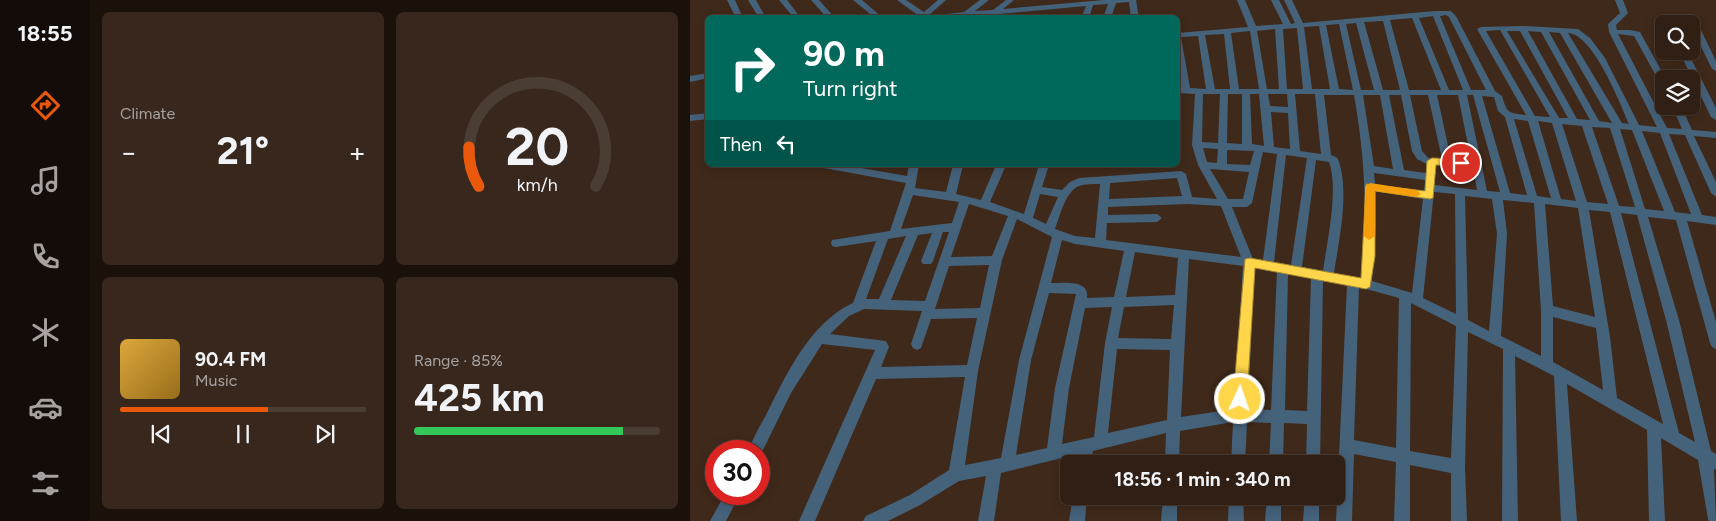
<!DOCTYPE html>
<meta charset="utf-8">
<style>
body{margin:0;font-family:Figtree,sans-serif;background:#37271d;color:#f1f3f6;height:100vh;display:flex;flex-direction:column;font-size:19px;white-space:nowrap}
*{box-sizing:border-box;margin:0}
p{font-size:16px;color:#a7a2a0}
.icon{flex:none;width:28px;height:28px;fill:none;stroke:currentColor;stroke-width:2;stroke-linecap:round;stroke-linejoin:round}
.map{position:relative;flex:1;overflow:hidden}
.drawer{display:flex;flex-direction:column;gap:12px;padding:12px;background:#1a110b;width:600px}
.drawer>*{flex:none}
.top-card{position:absolute;left:15px;top:15px;width:475px;height:152px;border-radius:8px;box-shadow:0 2px 12px #0003,0 0 0 1px #4a3d34;background:#00695c;color:#fff;overflow:hidden}
.buttons{position:absolute;left:965px;top:15px;display:grid;gap:10px}
.buttons a{display:grid;place-items:center;width:45px;height:45px;border-radius:8px;background:#2f1f14;box-shadow:0 2px 12px #0003,0 0 0 1px #4a3d34;font-size:25px}
.speed{position:absolute;left:15px;top:440px;display:flex;gap:10px;font-size:25px;font-weight:700;text-align:center}
.speed>*{display:grid;place-content:center;width:65px;height:65px;border-radius:50%;background:#2f1f14;box-shadow:0 2px 12px #0003,0 0 0 1px #4a3d34;line-height:1}
.speed .limit{border:8px solid #d22;background:#fff;color:#111}
.pin{position:absolute;display:grid;place-items:center;width:42px;height:42px;color:#fff;margin:-21px;border:2px solid #fff;border-radius:50%;box-shadow:0 1px 5px #0007}
.me{position:absolute;width:55px;margin:-28px;rotate:3deg;stroke-linejoin:round;filter:drop-shadow(0 0 4px #0008)}
.turn{display:flex;align-items:center;gap:18px;height:105px;padding:0 15px;font-size:22px}
.turn .icon{width:65px;height:65px;stroke-width:2.5}
.turn b{display:block;font-size:35px;line-height:42px}
.then{display:flex;align-items:center;height:48px;padding:0 15px;background:#0003;gap:10px;font-size:19px}
.big{font-size:38px;font-weight:700;line-height:1.1}
.drawer .card{flex:1;display:flex;flex-direction:column;justify-content:center;gap:8px;min-width:0;padding:0 18px;border-radius:8px;background:#37271d}
.drawer .dial{align-items:center;gap:0}
.dial svg{height:130px;overflow:visible;fill:none;stroke:#4a3d34;stroke-width:7;stroke-linecap:round;text-anchor:middle}
.dial text{fill:#f1f3f6;stroke:none}
.song{display:flex;align-items:center;gap:15px}
.cover{width:60px;height:60px;border-radius:8px;background:linear-gradient(135deg,hsl(40 70% 55%),hsl(40 70% 35%))}
.played{height:5px;border-radius:2px;background:linear-gradient(90deg,#ea580c 60%,#4a3d34 60%)}
.keys{display:flex;justify-content:space-around;direction:ltr}
.heat{display:flex;justify-content:space-between;align-items:center;font-size:28px;direction:ltr}
.charge{height:8px;border-radius:4px;background:linear-gradient(90deg,#34c759 85%,#4a3d34 0)}
.drawer .tiles{flex:1;display:grid;gap:12px;grid-template-columns:repeat(2,1fr)}
.trip{position:absolute;left:370px;top:455px;width:285px;height:50px;border-radius:8px;background:#2f1f14;box-shadow:0 2px 12px #0003,0 0 0 1px #4a3d34;font-weight:700;line-height:50px;text-align:center}
main{display:flex;flex:1;min-height:0}
.tabs{display:flex;flex-direction:column;width:90px;justify-content:space-around;align-items:center;background:#130c08;color:#a7a2a0}
.tabs .icon{width:35px;height:35px}
.tabs .on{color:#ea580c}
.tabs b{font-size:22px;color:#f1f3f6}
.map>svg:first-child{display:block}
.lines{fill:none;stroke-linecap:round;stroke-linejoin:round}
.minor{fill:#45627b;fill-rule:evenodd}
.route{fill:#ffd54a;stroke:#a68a30}
.slow{fill:#f59e0b}
</style>
<main>
<nav class="tabs">
<b>18:55</b>
<svg class="icon on" aria-label="directions" viewBox="0 0 24 24"><path d="M12 3l9 9-9 9-9-9zM9 14v-3h6M13 9l2 2-2 2"/></svg>
<svg class="icon" aria-label="music" viewBox="0 0 24 24"><path d="M9 18V5l10-2v13"/><circle cx="6" cy="18" r="3"/><circle cx="16" cy="16" r="3"/></svg>
<svg class="icon" aria-label="phone" viewBox="0 0 24 24"><path d="M5 4h4l2 5-3 2q2 4 5 5l2-3 5 2v4C11 20 4 13 5 4z"/></svg>
<svg class="icon" aria-label="climate" viewBox="0 0 24 24"><path d="M12 3v18M4 7l16 10M4 17L20 7"/></svg>
<svg class="icon" aria-label="car" viewBox="0 0 24 24"><path d="M5 17H2v-5l4-1 3-4h7l3 4 3 1v5h-3M9 17h6M6 11h13"/><circle cx="7" cy="17" r="2"/><circle cx="17" cy="17" r="2"/></svg>
<svg class="icon" aria-label="filters" viewBox="0 0 24 24"><path d="M4 7h16M4 17h16"/><circle cx="9" cy="7" r="2"/><circle cx="15" cy="17" r="2"/></svg>
</nav>
<section class="drawer">
<div class="tiles">
<div class="card"><p>Climate</p>
<div class="heat"><a>−</a><b class="big">21°</b><a>+</a></div>
</div>
<div class="card dial"><svg viewBox="0 0 100 80">
<path d="M14 69A42 42 0 1 1 86 69"/>
<path d="M14 69A42 42 0 0 1 8 45" stroke="#ea580c"/>
<text x="50" y="56" font-size="32" font-weight="700">20</text>
<text x="50" y="72" font-size="11">km/h</text>
</svg></div>
<div class="card">
<div class="song"><i class="cover"></i><div><b>90.4 FM</b><p>Music</p></div></div>
<div class="played"></div>
<div class="keys"><svg class="icon" aria-label="previous" viewBox="0 0 24 24"><path d="M18 5L8 12l10 7zM5 5v14"/></svg><svg class="icon" aria-label="pause" viewBox="0 0 24 24"><path d="M8 5v14M16 5v14"/></svg><svg class="icon" aria-label="next" viewBox="0 0 24 24"><path d="M6 5l10 7-10 7zM19 5v14"/></svg></div>
</div>
<div class="card"><p>Range · 85%</p><b class="big">425 km</b><div class="charge"></div></div>
</div>
</section>
<div class="map">
<svg width="1026" height="521" viewBox="0 0 1026 521">
<rect width="100%" height="100%" fill="#3f291a"/>
<g class="lines">
<g class="minor">
<path d="M37 0H45L53 18H46Z"/>
<path d="M58 0H66L76 18H69Z"/>
<path d="M89 0H97L111 18H104Z"/>
<path d="M121 0H129L145 18H137Z"/>
<path d="M163 0H172L193 18H185Z"/>
<path d="M207 0H216L234 12 248 0H256L238 16 274 12 290 0H299L285 11 303 10 316 0H324L313 9 414 0H446L449 18H441L439 2 426 3 421 18H413L418 4 403 5 399 18H391L396 6 267 18H228L229 16Z"/>
<path d="M547 0H555L566 26 593 24 581 0H589L601 24 605 23 594 0H602L613 23 745 11H761L766 16 805 91 812 96C817 113 818 113 836 115L787 29 791 27 832 26 888 29 900 38 915 58 949 125 967 127 919 32 918 24 930 13 925 0H933L938 13 926 25 927 30H940L950 32 976 79H974V85L970 83 944 36 928 34 977 128 992 129 982 106H991L1002 130 1026 132V138L1004 136 1026 182V197L1021 193 995 135 979 134 1012 215 1026 217V225L997 221 1026 322V349L1022 347 1020 343 986 220 958 217 989 320 1021 451 1026 454V469H1024L1026 521H1019L1018 519 1008 460 971 438 975 521H959L957 430 877 384 887 521H871L864 376 825 356 828 521H812L813 349 778 332 775 467 777 521H761V473L720 465V521H704L706 462 664 454 662 521H646L657 285 633 280 630 464H616L617 424 594 423 593 464H579L581 423 557 422 555 464H541L543 422 490 431 489 464H475L476 433 403 451 401 464H387L388 454 311 473 304 521H288L296 476 269 481 230 505 198 521H173L176 516 220 495 259 470 275 377 186 379 125 521H109L185 350 132 344 101 393 70 456 69 451H58C63 438 70 426 77 413 97 373 120 323 163 303L186 241 146 247 142 246 141 243 142 240 200 231 216 183 134 168 129 165H154L217 176 219 165H229L225 188 256 192 263 165H273L266 194 291 200 306 165H316L300 202 334 214 349 165H359L352 187 372 190 380 182 389 178 491 171 496 174 502 197 527 199 508 165 502 145 505 94 488 93V89L491 88 488 62V33L558 27ZM756 15 759 17 796 90H781L750 16ZM743 16 773 90H759L729 18ZM722 18 751 90H719L700 20ZM693 21 710 90H693L674 22ZM666 23 684 90H671L656 24ZM649 24 663 90 649 89 636 25ZM629 26 640 89H622L614 27ZM607 28 613 89H597L593 29ZM585 29 589 89H577L567 31ZM810 30 860 117 845 116 796 31ZM560 31 569 89H549L541 33ZM817 31H830L878 118H869ZM838 31 851 32 900 120 887 119ZM859 32 870 33 922 123 909 121ZM878 33C903 34 930 103 939 124L932 123ZM534 34 540 89H525L515 35ZM508 36 516 89 500 88 491 37ZM513 94H530L528 143 512 142ZM538 94H552V144L537 143ZM560 94H569L574 146 562 144ZM578 94H597L598 107 580 106ZM605 94H625L631 154 610 151ZM634 95H664C675 157 678 216 671 278L644 273C649 240 660 191 648 159L646 157 641 155ZM673 95H690L703 169 684 166ZM699 95H711L722 151 727 159 737 164 736 173 714 170ZM720 95H738L752 159 738 158 732 151ZM747 95H768L781 160 761 159ZM777 95H783L810 192 797 191ZM792 96 804 97 808 111 815 117 837 195 820 193ZM581 112 598 113 600 149 584 147ZM824 119 838 121 861 198 847 196ZM848 121 862 123 886 201 871 199ZM872 124 892 126 918 204 897 202ZM902 127 920 128 945 207 929 206ZM930 129 942 130 974 211 955 209ZM952 131 970 133 1001 214 985 212ZM513 148 528 149 527 163 517 162ZM537 150 564 151 560 165 537 164ZM573 152 587 154 573 260 563 259 542 207H557L562 203ZM596 155 617 158 601 265 584 262ZM626 160 639 162C649 189 637 242 633 271L612 267ZM746 165 783 167 787 190 744 185ZM520 169 559 172 553 199H538ZM684 173 735 180 734 192 685 184ZM487 178 492 196 419 199 420 183ZM410 184 405 238 385 236 365 229C370 216 375 192 389 186 395 184 403 184 410 184ZM686 191 733 199 722 293 682 281 686 226ZM744 192 765 194 766 314 733 298ZM350 194 368 197 356 224 343 218ZM223 195 269 202 262 223 211 229ZM775 196 802 199 807 234 799 331 778 320ZM813 200 844 203 851 310V356L811 336 817 234ZM279 204 318 216 302 256 261 257ZM498 204 531 206 551 257 416 240 417 223 467 222 472 218 467 214 418 215V207ZM855 204 888 208 905 317 863 306ZM899 210 920 212 973 424 927 398 920 337ZM931 213 947 215 976 320 1005 442 989 433ZM327 219 362 237 329 360 311 458 275 465 288 371 312 260ZM253 232H259L235 301 201 300 228 235 242 233 231 261 233 264H241L243 261ZM216 236 189 299H176L198 239ZM372 240 385 244 434 251 424 297 397 298C400 279 373 283 361 283ZM445 252 488 258 485 295 436 297ZM499 259 553 266 544 409 491 417ZM299 265 290 308 245 309 259 266ZM564 268 587 271 581 410 558 409ZM598 274 621 278 617 411 595 410ZM669 287 709 298 706 448 664 440ZM359 293 386 294 365 388 357 448 326 455 341 360ZM721 303 766 326 761 458 720 451ZM484 305 481 339 428 338 434 307ZM422 307 415 343 404 437 372 444 379 388 395 308ZM174 309 232 311 221 344 223 348 227 350 231 348 241 319 287 318 277 365 191 367 199 347 196 341 140 334 159 316ZM863 317 906 328 913 390 863 362ZM427 349 480 350 477 420 418 433Z"/>
<path d="M1002 24 1009 26 1026 61V71L1022 69 1001 26Z"/>
<path d="M989 51H997L1026 108V120L1021 117Z"/>
<path d="M18 73V78L0 82V76Z"/>
<path d="M18 113V119L0 121V115Z"/>
<path d="M35 494H50L36 521H20Z"/>
<path d="M383 496H397L395 521H379Z"/>
<path d="M473 496H487V521H471Z"/>
<path d="M539 496H553L554 521H538Z"/>
<path d="M577 496H591V521H575Z"/>
<path d="M615 496H629V521H613Z"/>
</g>
</g>
<path class="route" d="M742 158 771 159 776 163 771 166 746 165 743 198 740 199 685 191V256L680 287 676 289 565 268 557 399 555 404 550 405 545 404 543 399 555 259 560 258 671 278 676 184 735 191 737 161Z"/>
<path class="slow" d="M680 183 726 190 731 194 726 197 685 191V236L679 240 674 236 675 187Z"/>
</svg>
<div class="buttons">
<a><svg class="icon" aria-label="search" viewBox="0 0 24 24"><circle cx="10" cy="10" r="6"/><path d="M15 15l6 6"/></svg></a>
<a><svg class="icon" aria-label="layers" viewBox="0 0 24 24"><path d="M12 4l9 5-9 5-9-5zM3 14l9 5 9-5"/></svg></a>
</div>
<div class="speed"><div class="limit">30</div></div>
<div class="pin" style="left:771px;top:163px;background:#d93025"><svg class="icon" aria-label="arrive" viewBox="0 0 24 24"><path d="M6 21V4h12l-3 4 3 4H6"/></svg></div>
<svg class="me" style="left:550px;top:399px" viewBox="-20 -20 40 40"><circle r="17" fill="#ffd54a" stroke="#fff" stroke-width="3"/><path d="M0-11L8 9 0 5-8 9z" fill="#fff"/></svg>
<div class="trip">18:56 · 1 min · 340 m</div>
<div class="top-card">
<div class="turn"><svg class="icon" aria-label="right" viewBox="0 0 24 24"><path d="M7 20v-9h11M14 6l5 5-5 5"/></svg><div><b>90 m</b>Turn right</div></div>
<div class="then">Then<svg class="icon" aria-label="left" viewBox="0 0 24 24"><path d="M17 20v-9H6M10 6l-5 5 5 5"/></svg></div>
</div>
</div>
</main>
